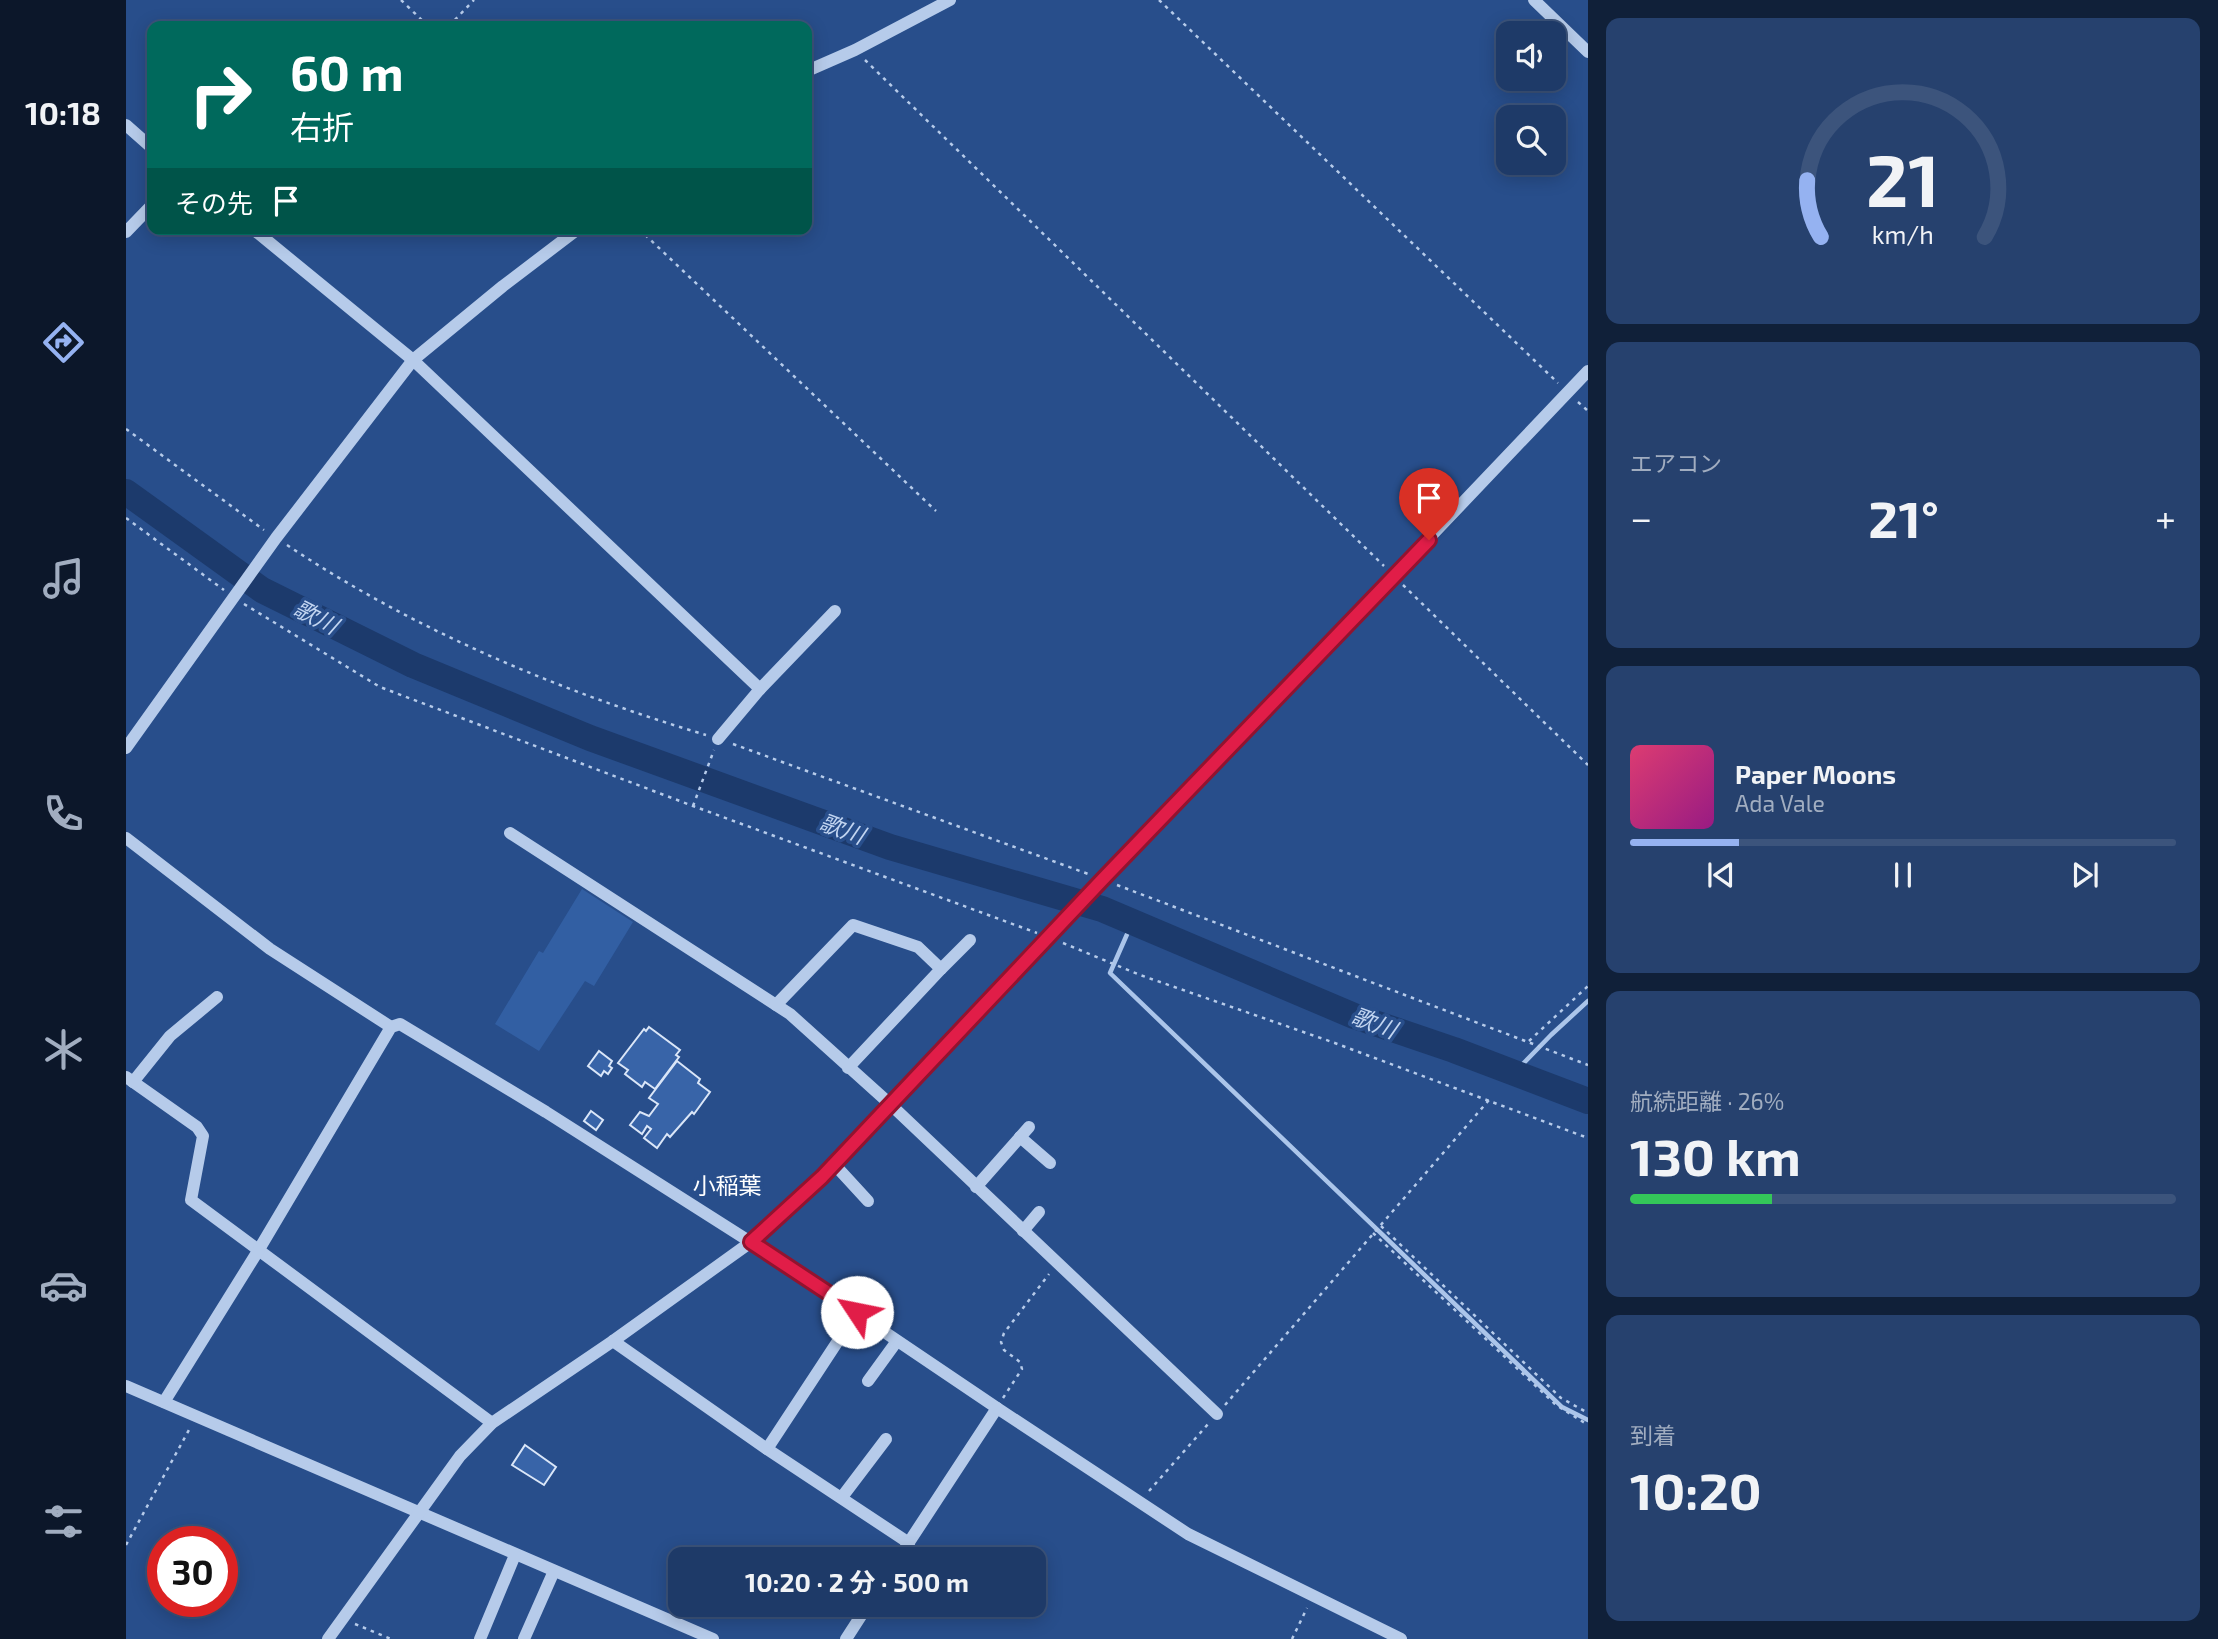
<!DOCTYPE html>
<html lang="ja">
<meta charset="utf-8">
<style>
body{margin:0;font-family:"Exo 2","Noto Sans JP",sans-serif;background:#26416e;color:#f1f3f6;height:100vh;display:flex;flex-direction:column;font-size:26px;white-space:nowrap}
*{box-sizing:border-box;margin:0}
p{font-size:23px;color:#a1adc0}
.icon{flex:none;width:38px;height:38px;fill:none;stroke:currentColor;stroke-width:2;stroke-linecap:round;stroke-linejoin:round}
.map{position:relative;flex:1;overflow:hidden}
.side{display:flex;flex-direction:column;gap:18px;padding:18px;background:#102039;width:630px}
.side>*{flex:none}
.guide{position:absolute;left:21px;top:21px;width:665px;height:214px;border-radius:14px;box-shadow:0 4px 18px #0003,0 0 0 2px #3c547c;background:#00695c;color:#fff;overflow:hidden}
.tools{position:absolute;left:1370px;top:21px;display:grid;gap:14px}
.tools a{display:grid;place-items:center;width:70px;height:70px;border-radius:14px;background:#1e3a68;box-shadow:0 4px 18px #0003,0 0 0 2px #3c547c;font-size:35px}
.speed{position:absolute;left:21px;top:1526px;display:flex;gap:14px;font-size:35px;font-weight:700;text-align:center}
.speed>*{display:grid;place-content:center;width:91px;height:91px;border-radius:50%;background:#1e3a68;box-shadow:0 4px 18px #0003,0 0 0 2px #3c547c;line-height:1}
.speed .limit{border:10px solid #d22;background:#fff;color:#111}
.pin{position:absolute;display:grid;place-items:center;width:60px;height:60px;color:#fff;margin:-72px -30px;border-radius:50% 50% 50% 0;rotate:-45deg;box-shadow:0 0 7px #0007}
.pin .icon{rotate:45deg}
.me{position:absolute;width:77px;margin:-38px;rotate:304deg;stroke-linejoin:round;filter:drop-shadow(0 0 5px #0008)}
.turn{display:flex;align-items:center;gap:24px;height:147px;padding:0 28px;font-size:32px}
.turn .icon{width:91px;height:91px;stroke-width:2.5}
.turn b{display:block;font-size:49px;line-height:60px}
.then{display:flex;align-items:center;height:66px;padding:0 28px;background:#0003;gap:14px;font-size:26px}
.big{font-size:52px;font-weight:700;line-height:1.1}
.side .tile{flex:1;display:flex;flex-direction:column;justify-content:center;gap:10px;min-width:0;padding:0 24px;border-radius:14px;background:#26416e}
.side .dial{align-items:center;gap:0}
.dial svg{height:182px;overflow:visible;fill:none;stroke:#3c547c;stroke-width:7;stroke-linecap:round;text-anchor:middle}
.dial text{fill:#f1f3f6;stroke:none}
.song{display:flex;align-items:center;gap:21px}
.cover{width:84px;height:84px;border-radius:10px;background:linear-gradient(135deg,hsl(340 70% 55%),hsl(310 70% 35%))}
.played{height:7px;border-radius:4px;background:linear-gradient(90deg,#95b2f1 20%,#3c547c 20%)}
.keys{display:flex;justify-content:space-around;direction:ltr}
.heat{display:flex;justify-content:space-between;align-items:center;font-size:38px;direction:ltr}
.charge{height:10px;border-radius:5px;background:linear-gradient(90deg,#34c759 26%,#3c547c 0)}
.trip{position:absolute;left:542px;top:1547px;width:378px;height:70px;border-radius:14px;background:#1e3a68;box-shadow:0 4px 18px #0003,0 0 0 2px #3c547c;font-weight:700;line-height:70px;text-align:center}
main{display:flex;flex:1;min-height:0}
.tab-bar{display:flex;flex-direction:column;width:126px;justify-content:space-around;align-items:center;background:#0c172a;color:#a1adc0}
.tab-bar .icon{width:49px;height:49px}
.tab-bar .selected{color:#95b2f1}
.tab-bar b{font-size:32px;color:#f1f3f6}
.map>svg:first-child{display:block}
.green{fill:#325fa3}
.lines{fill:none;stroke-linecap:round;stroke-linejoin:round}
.stream{stroke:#abc5ea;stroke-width:4.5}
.river{stroke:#1c3a6c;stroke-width:26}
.building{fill:#3864a8;stroke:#dae6f8;stroke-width:2}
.path{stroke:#b6cbea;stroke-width:2.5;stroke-dasharray:3.5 5;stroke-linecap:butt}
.minor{stroke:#b6cbea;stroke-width:12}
.route-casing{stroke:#92132f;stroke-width:18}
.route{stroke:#e11d48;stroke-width:12}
.labels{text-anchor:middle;stroke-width:7;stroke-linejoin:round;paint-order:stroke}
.water-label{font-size:23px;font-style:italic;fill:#c2d5f1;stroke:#284e8b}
.neighbourhood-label{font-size:23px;fill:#fff;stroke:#284e8b}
</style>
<main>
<nav class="tab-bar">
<b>10:18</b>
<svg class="icon selected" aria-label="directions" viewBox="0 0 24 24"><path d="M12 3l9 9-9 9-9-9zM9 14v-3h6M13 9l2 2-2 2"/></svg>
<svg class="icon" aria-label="music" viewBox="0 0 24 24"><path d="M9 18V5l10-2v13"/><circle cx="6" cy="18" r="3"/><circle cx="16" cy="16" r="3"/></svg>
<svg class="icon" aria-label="phone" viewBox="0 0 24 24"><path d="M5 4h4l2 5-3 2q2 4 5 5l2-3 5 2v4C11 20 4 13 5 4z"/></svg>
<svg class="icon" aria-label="climate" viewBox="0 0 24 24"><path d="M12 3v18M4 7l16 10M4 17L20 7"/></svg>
<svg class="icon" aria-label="car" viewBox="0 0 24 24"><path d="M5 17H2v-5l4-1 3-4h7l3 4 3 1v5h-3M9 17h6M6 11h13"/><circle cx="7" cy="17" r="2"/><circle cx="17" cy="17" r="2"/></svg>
<svg class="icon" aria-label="filters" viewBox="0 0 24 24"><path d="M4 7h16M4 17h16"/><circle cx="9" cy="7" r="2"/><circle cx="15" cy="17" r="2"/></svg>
</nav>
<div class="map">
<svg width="1462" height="1639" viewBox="0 0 1462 1639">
<rect width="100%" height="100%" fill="#284e8b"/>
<path class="green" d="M456 889 507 922 468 986 459 981 413 1051 369 1024 413 951 417 953Z"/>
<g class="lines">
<g class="stream">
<path d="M1006 923 984 973 1436 1407 1462 1420"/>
<path d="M1388 1073 1425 1035 1462 1001"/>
</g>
<path class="river" d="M0 492 136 590 287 665 464 738 764 847 976 909 1228 1016 1328 1050 1462 1101"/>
</g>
<g class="building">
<path d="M523 1027 554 1050 550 1055 553 1057 529 1089 519 1082 516 1087 499 1074 502 1070 492 1063 518 1029 520 1031Z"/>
<path d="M473 1051 486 1061 483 1066 486 1068 482 1074 478 1071 475 1076 462 1066Z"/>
<path d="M551 1061 574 1079 572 1083 584 1092 568 1114 566 1112 544 1137 541 1134 531 1148 518 1138 525 1129 521 1126 516 1134 504 1125 514 1112 523 1116 532 1104 523 1098Z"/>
<path d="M465 1111 477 1120 470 1130 458 1121Z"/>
<path d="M399 1445 430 1467 418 1485 386 1465Z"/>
</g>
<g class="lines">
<g class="path">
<path d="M275 0 302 26"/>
<path d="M1033 0 1432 383"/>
<path d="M323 26 348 0"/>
<path d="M739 60 1258 566"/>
<path d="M513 229 810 511"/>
<path d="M1452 402 1462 411"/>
<path d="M0 429 138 530"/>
<path d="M0 518 98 590"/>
<path d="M161 545C290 631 433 691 580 735"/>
<path d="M1277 585 1462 765"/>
<path d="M118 604 254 687 567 806 911 933"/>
<path d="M607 744 965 875"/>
<path d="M567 806 588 750"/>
<path d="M991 885 1462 1065"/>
<path d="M937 943 1014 975 1206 1042 1462 1138"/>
<path d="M1403 1041 1462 986"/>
<path d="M1255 1226 1435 1398 1462 1413"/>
<path d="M1247 1233 1430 1405 1462 1425"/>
<path d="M877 1398 896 1369 894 1362 878 1350 875 1342 878 1333 923 1274"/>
<path d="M1099 1405 1363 1100"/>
<path d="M1023 1491 1083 1423"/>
<path d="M0 1545 64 1428"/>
<path d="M229 1624 265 1639"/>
<path d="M1166 1639 1181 1608"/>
</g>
<g class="minor">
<path d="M1408 0 1462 52"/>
<path d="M681 71 729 50 824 0"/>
<path d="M0 125 26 148"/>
<path d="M127 229 287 360 634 689"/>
<path d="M0 232 26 205"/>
<path d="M592 739 634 689 709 611"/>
<path d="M0 748 150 538 287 360 377 286 452 229"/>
<path d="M384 833 664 1014 764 1104 1091 1414"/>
<path d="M0 838 144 949 265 1027"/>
<path d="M815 969 844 940"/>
<path d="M650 1005 727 925 792 947 815 969 722 1068"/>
<path d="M0 1077 71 1127 77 1136 65 1200 366 1423"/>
<path d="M7 1082 44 1036 91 997"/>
<path d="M894 1137 924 1163"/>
<path d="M708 1164 742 1201"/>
<path d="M850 1187 903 1127"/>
<path d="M897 1231 913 1212"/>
<path d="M487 1341 641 1449 783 1543"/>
<path d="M742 1381 771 1341"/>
<path d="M0 1386 587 1639"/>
<path d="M38 1402 132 1251 265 1027 274 1024 420 1112 637 1250 871 1408 772 1559"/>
<path d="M871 1408 1062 1534 1275 1639"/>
<path d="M641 1449 731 1312"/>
<path d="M716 1497 760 1439"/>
<path d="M202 1639 334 1456 366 1423 487 1341 625 1242 696 1176 1462 371"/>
<path d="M354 1639 389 1555"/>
<path d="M398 1639 428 1571"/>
<path d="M720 1639 742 1605"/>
</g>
</g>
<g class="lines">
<defs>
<path id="route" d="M731 1312 625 1242 696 1177 977 879 1303 540"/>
</defs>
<use href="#route" class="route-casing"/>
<use href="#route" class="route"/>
</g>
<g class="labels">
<g class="water-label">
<text transform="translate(190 617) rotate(27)" y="8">歌川</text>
<text transform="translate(716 829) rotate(20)" y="8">歌川</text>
<text transform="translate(1248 1023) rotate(21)" y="8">歌川</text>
</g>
<g class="neighbourhood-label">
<text x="601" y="1194">小稲葉</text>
</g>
</g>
</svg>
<div class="tools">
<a><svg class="icon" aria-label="sound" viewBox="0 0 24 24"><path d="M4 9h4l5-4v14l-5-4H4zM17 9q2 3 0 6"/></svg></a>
<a><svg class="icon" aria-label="search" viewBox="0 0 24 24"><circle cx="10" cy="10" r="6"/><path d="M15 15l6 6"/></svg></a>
</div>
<div class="speed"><div class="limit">30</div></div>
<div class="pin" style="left:1303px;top:540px;background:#d93025"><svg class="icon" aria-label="arrive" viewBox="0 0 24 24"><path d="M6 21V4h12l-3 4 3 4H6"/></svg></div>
<svg class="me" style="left:731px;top:1312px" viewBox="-20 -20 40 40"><circle r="19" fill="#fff"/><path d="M0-13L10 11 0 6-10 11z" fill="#e11d48"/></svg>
<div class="trip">10:20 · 2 分 · 500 m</div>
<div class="guide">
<div class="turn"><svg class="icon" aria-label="right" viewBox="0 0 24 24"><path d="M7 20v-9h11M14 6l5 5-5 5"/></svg><div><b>60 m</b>右折</div></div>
<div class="then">その先<svg class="icon" aria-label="arrive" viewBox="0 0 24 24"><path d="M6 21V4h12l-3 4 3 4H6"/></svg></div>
</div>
</div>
<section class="side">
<div class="tile dial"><svg viewBox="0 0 100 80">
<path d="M14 69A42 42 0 1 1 86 69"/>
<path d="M14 69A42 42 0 0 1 8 44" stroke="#95b2f1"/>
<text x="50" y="56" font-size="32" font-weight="700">21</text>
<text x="50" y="72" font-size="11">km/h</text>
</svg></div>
<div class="tile"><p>エアコン</p>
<div class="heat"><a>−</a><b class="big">21°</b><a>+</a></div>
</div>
<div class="tile">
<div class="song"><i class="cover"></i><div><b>Paper Moons</b><p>Ada Vale</p></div></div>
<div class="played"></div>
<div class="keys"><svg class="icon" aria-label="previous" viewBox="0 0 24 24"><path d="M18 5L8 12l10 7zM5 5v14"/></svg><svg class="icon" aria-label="pause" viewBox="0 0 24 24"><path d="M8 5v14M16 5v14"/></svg><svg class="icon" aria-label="next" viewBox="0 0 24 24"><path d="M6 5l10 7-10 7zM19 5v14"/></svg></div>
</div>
<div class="tile"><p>航続距離 · 26%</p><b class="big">130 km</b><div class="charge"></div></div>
<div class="tile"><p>到着</p><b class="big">10:20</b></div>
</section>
</main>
